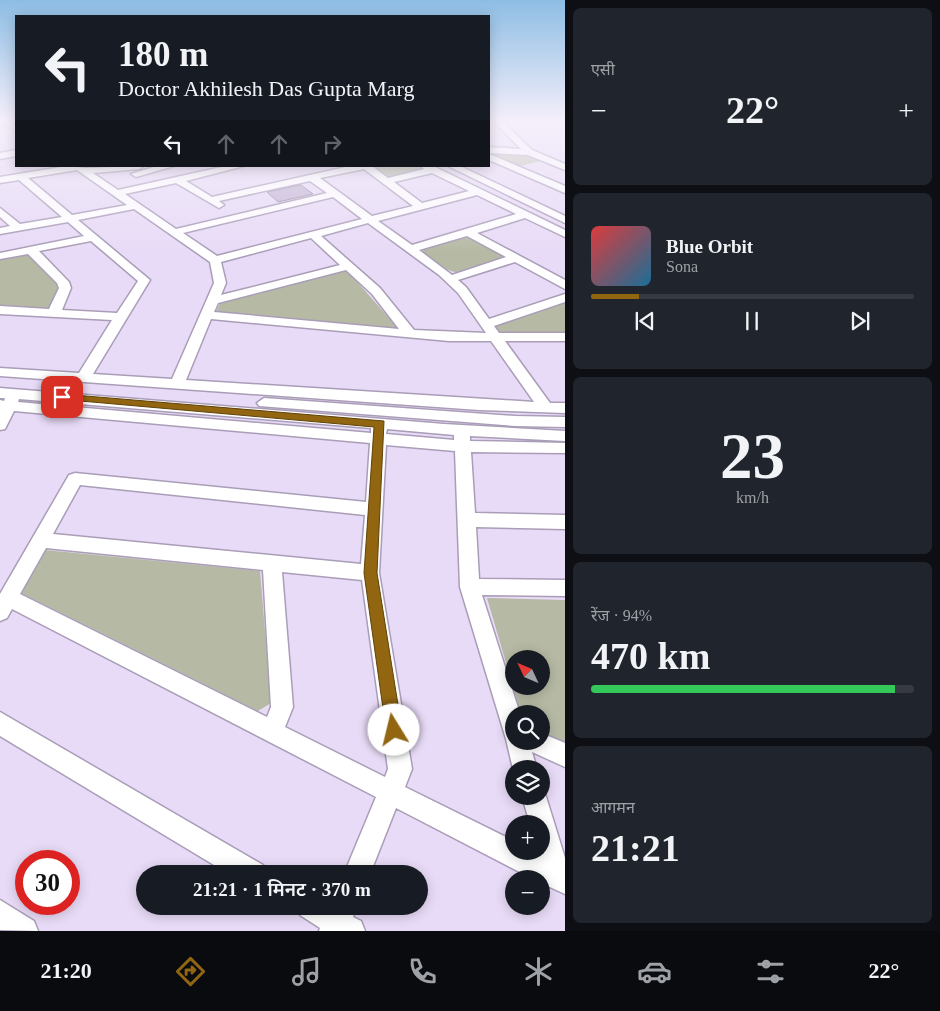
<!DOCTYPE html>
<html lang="hi">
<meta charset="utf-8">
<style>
body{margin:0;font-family:"Times New Roman","Noto Sans Devanagari",serif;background:#20242c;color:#f1f3f6;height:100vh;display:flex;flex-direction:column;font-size:19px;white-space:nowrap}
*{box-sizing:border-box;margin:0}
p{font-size:16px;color:#9ea1a6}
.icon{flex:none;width:28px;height:28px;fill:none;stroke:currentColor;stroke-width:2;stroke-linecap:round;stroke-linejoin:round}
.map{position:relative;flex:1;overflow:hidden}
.details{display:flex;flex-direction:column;gap:8px;padding:8px;background:#0d0f14;width:375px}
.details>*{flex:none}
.guide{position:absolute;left:15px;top:15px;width:475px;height:152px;border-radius:0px;box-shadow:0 2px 12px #0003;background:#171b24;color:#f1f3f6;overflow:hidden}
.needle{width:32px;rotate:314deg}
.buttons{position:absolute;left:505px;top:650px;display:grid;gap:10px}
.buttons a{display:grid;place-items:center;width:45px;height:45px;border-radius:50%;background:#171b24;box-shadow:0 2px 12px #0003;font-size:25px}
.speed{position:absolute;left:15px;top:850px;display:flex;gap:10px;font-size:25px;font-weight:700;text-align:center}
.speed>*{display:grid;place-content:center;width:65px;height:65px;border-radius:50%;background:#171b24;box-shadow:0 2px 12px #0003;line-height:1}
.speed .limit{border:8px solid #d22;background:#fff;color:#111}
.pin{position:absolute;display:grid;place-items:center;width:42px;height:42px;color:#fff;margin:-21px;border-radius:10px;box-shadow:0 2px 8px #0006}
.me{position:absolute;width:55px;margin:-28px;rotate:351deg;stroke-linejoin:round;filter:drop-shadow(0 0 4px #0008)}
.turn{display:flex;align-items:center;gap:18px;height:105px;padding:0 20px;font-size:22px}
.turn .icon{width:65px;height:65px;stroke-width:2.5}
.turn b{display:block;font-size:35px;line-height:42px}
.lanes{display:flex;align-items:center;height:48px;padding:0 20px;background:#0003;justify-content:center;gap:25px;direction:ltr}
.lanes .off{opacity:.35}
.big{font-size:38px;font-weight:600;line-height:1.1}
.details .tile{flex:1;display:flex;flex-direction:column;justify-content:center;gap:8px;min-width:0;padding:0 18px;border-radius:8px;background:#20242c}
.details .dial{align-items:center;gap:0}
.dial b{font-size:65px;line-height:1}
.song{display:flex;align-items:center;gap:15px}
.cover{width:60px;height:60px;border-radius:8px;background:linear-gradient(135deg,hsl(0 70% 55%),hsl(200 70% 35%))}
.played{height:5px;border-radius:2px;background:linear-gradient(90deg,#926611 15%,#363941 15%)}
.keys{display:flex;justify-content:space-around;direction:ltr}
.heat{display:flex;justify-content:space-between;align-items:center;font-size:28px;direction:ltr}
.charge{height:8px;border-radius:4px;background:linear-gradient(90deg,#34c759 94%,#363941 0)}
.trip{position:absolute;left:136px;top:865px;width:292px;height:50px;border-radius:25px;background:#171b24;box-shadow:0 2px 12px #0003;font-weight:600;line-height:50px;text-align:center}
.tabs{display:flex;height:80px;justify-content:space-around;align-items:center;background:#090b0e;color:#9ea1a6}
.tabs .icon{width:35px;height:35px}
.tabs .selected{color:#926611}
.tabs b{font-size:22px;color:#f1f3f6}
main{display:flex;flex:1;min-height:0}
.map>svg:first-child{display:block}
.green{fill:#b6baa4;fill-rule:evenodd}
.building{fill:#c0b1d1;stroke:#9488a2}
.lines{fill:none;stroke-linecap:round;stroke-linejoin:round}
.minor-casing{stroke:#a99db7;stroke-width:3}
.minor{fill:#fff;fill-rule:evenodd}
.route{fill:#926611;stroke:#5f420b}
</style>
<main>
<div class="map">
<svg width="565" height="931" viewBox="0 0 565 931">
<rect width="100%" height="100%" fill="#e8dbf7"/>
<g class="green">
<path d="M489 151 528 154 544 160 517 167 489 154Z"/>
<path d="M369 166H419L427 170 389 179Z"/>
<path d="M459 237 474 239 503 255 501 260C459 274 460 281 422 254L424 248Z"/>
<path d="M28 252 58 284V293L51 309 0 306V258Z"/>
<path d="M347 270 401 332 216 312 220 303Z"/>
<path d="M565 302V335H501L494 326Z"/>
<path d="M45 550 260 571 271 703 258 711 21 593Z"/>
<path d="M487 598 565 600V745L541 735V714H521ZM514 659H541V686H514Z"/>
</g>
<path class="building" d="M301 185 313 194 278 202 267 192Z"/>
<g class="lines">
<defs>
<g id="minor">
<path d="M3 122H12L16 126V132Z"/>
<path d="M494 122H503L532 150 565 164V170L528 155 489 153V147L521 149Z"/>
<path d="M16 150V156L0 159V153Z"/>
<path d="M489 154 565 186V193L489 160Z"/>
<path d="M67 166 86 168 143 166 139 169 93 173 118 190 226 166H244L186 181 212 197 350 166H372L388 178 424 169 421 166H433L565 230V237L525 218 477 233 565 280V289L515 262 458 280 466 287 489 319 565 294V302L494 326 499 333H565V341H505L550 403H565V413L479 410 0 376V368L79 373 112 320 0 314V306L49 309 59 288 57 283 28 254 0 259V253L84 236 68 222 0 234V228L10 226 0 217V208L20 224 62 217 19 180 0 183V177ZM364 169 413 206 372 216 320 178ZM77 170 127 205 72 215 28 178ZM432 173 469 191 422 203 394 182ZM310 181 327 193 176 229 125 194 176 183 219 208 224 205 219 201ZM477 195 516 214 412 245 378 221ZM333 197 362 219 217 256 183 233ZM134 209 210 262 214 283 172 379 93 374 150 280 78 220ZM368 223 439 275 458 293 486 333 414 330 380 288 321 236ZM467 236 506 257 452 275 419 250ZM311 238 340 265 221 295 226 283 221 262ZM91 241 138 281 117 313 62 310 71 288 69 282 39 251ZM346 270 372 294 399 329 214 312 218 303ZM211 319 449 341H491L534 402 186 380Z"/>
<path d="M157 166H174L136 177 131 174Z"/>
<path d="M448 166H460L565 216V223Z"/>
<path d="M0 388 444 424 565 431V441L470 436V441L565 443V453L471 452 475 513 565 515V529L476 527 479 579 565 580V596L482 595 520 714H514V741H541V733L565 743V767L532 752 537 769H513L506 739 460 587 455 451 386 445 379 573 412 769 405 787 514 841V851H533L538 854 537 851H541V824H530L522 796H541L543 787 565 858V894L541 883V879H533L396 808 370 874H344L376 797 12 609 7 618 0 621V594L69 475 75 473 366 502 370 443 14 411 5 429 0 430V400L4 401 5 398H0ZM19 399 371 428V433L18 402ZM387 429 454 435V440L386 434ZM80 485 365 515 361 564 53 534ZM46 548 263 570 271 707 267 717 20 594ZM282 572 362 580 388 769 385 777 285 727 293 707Z"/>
<path d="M264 398 515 416 565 417V427L515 426 259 406 257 403Z"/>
<path d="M0 712 263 865 267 874H229L0 736Z"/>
<path d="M0 900 34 921 38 931 0 930Z"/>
<path d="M296 906H357L353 917 361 921 365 931H319L320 928 300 915Z"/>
</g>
</defs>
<use href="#minor" class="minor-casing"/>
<use href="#minor" class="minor"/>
</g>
<linearGradient id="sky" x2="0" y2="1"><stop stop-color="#8dbde4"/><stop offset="0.48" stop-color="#f5effb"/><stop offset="1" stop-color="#f5effb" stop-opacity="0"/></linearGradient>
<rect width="565" height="252" fill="url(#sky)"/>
<path class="route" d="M62 394 384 421 377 573 402 730 400 735 394 738 389 735 386 730 364 573 374 427 58 399 57 397Z"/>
</svg>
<div class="buttons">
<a><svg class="needle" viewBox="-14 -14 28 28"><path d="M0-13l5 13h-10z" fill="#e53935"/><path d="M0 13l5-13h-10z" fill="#9ea1a6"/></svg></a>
<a><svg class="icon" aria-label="search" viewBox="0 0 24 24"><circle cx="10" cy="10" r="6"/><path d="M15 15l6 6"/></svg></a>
<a><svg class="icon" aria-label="layers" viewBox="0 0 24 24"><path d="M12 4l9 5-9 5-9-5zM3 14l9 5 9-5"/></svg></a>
<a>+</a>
<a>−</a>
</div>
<div class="speed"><div class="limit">30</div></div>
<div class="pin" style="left:62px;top:397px;background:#d93025"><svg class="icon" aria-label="arrive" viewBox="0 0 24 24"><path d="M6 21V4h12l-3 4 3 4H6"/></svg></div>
<svg class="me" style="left:394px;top:730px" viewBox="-20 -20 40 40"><circle r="19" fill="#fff"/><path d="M0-13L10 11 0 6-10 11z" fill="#926611"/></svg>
<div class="trip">21:21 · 1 मिनट · 370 m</div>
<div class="guide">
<div class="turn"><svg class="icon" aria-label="left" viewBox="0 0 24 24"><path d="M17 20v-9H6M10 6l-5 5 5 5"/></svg><div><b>180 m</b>Doctor Akhilesh Das Gupta Marg</div></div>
<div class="lanes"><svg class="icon" aria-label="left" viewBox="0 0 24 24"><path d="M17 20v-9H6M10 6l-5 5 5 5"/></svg><svg class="icon off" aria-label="ahead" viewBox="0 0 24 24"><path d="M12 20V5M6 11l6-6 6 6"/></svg><svg class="icon off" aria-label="ahead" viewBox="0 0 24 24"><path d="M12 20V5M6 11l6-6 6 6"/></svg><svg class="icon off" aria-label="right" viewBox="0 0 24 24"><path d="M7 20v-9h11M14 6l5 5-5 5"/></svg></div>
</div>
</div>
<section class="details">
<div class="tile"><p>एसी</p>
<div class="heat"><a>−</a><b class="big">22°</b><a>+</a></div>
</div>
<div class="tile">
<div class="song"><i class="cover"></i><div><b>Blue Orbit</b><p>Sona</p></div></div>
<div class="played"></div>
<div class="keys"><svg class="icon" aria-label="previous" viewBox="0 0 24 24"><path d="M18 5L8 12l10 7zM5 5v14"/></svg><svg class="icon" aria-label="pause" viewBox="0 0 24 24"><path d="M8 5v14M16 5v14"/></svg><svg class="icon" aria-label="next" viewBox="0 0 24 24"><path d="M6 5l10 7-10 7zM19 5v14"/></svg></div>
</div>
<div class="tile dial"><b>23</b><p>km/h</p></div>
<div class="tile"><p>रेंज · 94%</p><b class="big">470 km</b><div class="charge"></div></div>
<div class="tile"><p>आगमन</p><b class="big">21:21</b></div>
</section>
</main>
<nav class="tabs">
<b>21:20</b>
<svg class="icon selected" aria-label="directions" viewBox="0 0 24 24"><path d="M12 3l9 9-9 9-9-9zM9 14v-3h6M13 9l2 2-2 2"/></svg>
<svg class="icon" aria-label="music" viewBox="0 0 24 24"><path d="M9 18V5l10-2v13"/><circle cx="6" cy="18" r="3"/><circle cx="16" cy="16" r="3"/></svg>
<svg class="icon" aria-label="phone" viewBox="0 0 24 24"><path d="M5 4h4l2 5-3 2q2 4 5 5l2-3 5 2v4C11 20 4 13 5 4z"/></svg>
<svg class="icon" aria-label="climate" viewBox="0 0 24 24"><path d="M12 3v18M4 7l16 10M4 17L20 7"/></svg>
<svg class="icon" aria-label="car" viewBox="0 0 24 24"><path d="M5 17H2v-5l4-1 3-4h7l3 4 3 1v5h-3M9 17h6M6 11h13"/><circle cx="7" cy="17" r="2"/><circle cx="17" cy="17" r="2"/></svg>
<svg class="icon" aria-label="filters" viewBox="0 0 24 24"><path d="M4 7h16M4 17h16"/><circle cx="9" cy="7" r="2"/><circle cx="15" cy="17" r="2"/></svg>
<b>22°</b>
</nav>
